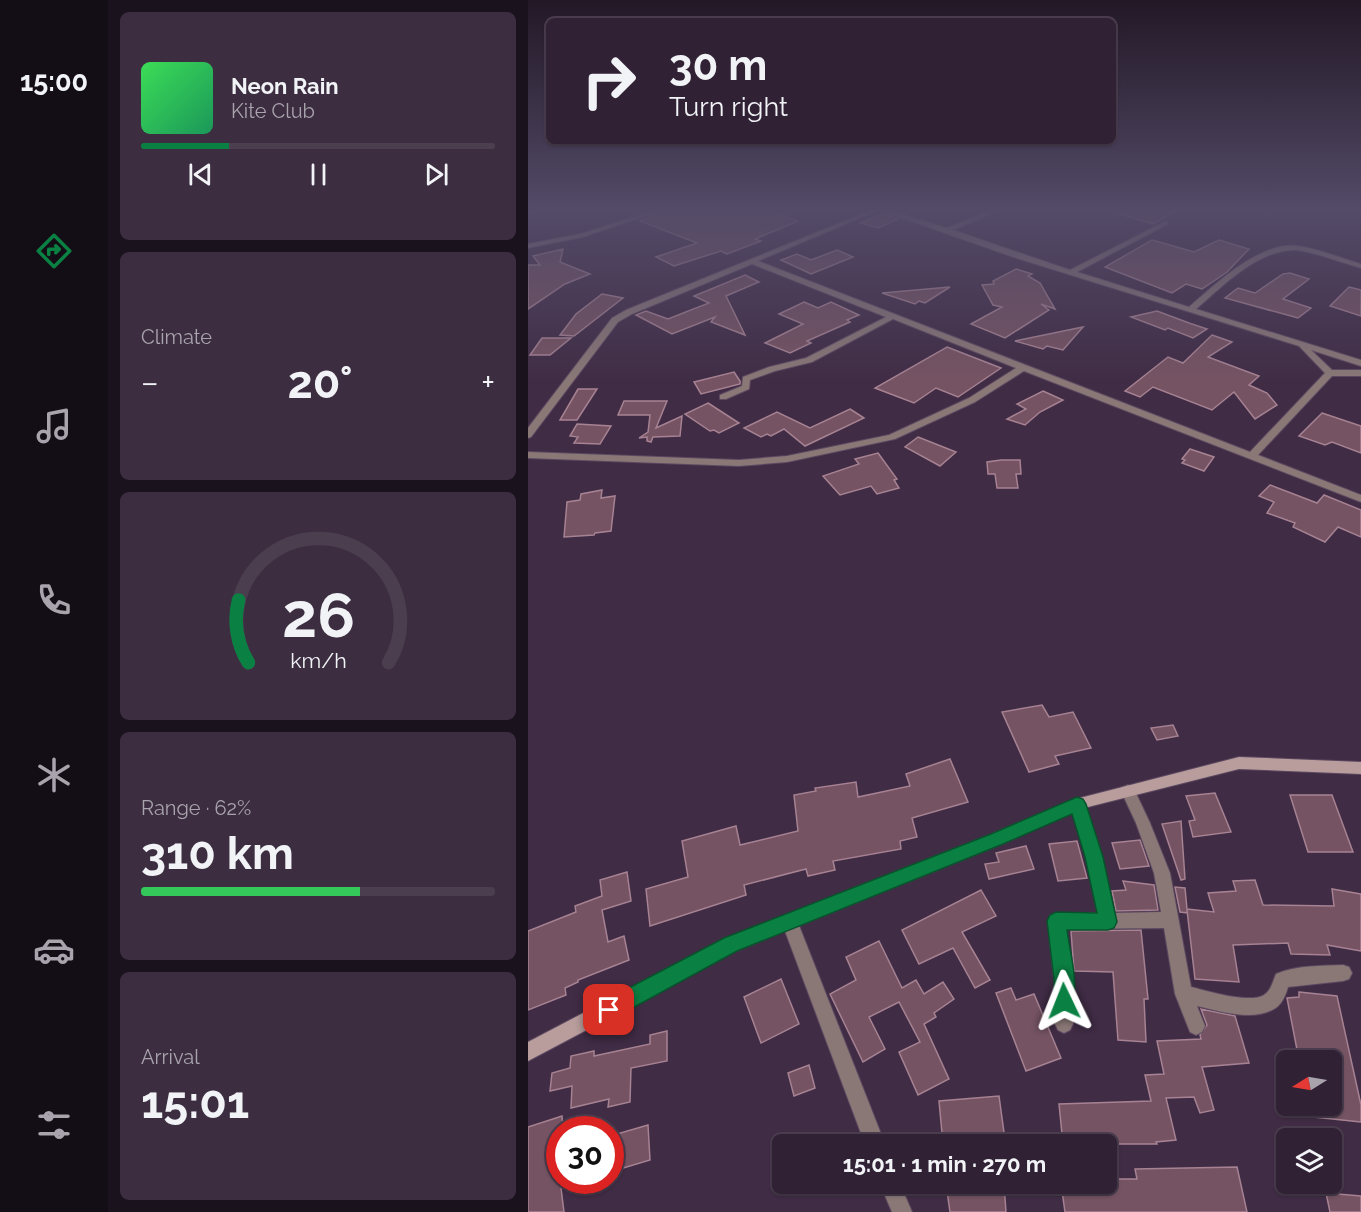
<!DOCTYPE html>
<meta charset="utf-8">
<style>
body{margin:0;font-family:Raleway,sans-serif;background:#3c2e40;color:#f1f3f6;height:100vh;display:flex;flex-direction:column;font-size:22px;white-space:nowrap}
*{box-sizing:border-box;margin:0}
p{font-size:20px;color:#a8a3ac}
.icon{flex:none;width:33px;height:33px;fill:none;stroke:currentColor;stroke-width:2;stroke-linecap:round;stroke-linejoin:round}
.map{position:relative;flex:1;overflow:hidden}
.sheet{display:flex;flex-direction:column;gap:12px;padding:12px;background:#1a121d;width:420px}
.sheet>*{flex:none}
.top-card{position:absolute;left:18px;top:18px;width:570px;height:126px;border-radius:9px;box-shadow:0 2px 4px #0004,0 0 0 2px #4b3e4f;background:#302134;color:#f1f3f6;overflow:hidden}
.needle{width:39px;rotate:259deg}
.buttons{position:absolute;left:748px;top:1050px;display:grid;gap:12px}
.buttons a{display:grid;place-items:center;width:66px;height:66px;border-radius:9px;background:#302134;box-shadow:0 2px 4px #0004,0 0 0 2px #4b3e4f;font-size:30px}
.speed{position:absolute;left:18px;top:1116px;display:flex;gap:12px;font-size:30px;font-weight:700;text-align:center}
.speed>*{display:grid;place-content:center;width:78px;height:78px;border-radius:50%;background:#302134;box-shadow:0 2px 4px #0004,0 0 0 2px #4b3e4f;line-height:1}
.speed .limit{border:9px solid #d22;background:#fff;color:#111}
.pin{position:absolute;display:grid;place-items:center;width:51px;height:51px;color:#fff;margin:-26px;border-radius:12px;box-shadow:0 3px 9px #0006}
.me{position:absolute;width:66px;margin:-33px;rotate:358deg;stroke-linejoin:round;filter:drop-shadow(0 0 4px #0008)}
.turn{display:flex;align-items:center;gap:21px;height:126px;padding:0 24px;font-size:27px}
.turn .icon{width:78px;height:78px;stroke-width:2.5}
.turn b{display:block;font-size:42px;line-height:51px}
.big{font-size:45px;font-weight:700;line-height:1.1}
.sheet .card{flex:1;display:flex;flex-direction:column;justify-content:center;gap:9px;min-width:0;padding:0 21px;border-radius:9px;background:#3c2e40}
.sheet .dial{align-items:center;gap:0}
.dial svg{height:156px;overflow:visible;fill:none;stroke:#4b3e4f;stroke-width:7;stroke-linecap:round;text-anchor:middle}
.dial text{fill:#f1f3f6;stroke:none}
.song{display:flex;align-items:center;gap:18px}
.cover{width:72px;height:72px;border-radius:9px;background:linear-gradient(135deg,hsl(130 70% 55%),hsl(150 70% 35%))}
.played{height:6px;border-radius:3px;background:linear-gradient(90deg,#0b8043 25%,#4b3e4f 25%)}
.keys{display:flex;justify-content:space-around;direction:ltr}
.heat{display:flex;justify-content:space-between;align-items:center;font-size:33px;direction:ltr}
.charge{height:9px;border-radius:4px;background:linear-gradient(90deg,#34c759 62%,#4b3e4f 0)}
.trip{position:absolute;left:244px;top:1134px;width:345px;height:60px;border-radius:9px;background:#302134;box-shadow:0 2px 4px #0004,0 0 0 2px #4b3e4f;font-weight:700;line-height:60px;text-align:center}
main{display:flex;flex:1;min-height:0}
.menu{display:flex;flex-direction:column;width:108px;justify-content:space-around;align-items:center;background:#130d15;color:#a8a3ac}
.menu .icon{width:42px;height:42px}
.menu .active{color:#0b8043}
.menu b{font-size:27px;color:#f1f3f6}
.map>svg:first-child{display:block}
.building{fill:#755362;stroke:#a68292;stroke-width:1.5}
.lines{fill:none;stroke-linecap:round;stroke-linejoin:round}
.street-casing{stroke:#5c4960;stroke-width:2}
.secondary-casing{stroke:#5c4960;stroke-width:2}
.street{fill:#8a7877;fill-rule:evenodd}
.secondary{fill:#b99d9d;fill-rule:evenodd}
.route{fill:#0b8043;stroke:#07532c;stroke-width:1.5}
</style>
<main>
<nav class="menu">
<b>15:00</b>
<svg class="icon active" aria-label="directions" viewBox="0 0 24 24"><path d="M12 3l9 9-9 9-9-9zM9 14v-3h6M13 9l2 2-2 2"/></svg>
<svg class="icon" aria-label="music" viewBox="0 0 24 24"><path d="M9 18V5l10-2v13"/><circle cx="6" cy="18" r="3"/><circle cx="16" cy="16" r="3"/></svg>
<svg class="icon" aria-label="phone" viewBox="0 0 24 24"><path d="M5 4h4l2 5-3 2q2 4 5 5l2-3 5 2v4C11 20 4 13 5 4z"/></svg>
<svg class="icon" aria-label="climate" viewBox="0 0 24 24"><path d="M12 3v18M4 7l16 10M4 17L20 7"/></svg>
<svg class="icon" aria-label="car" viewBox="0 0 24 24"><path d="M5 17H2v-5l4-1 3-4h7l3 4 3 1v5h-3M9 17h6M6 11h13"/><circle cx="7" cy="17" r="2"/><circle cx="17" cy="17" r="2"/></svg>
<svg class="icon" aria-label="filters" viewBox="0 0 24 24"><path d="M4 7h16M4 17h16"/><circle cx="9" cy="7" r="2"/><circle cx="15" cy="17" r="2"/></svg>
</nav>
<section class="sheet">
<div class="card">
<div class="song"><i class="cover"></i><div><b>Neon Rain</b><p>Kite Club</p></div></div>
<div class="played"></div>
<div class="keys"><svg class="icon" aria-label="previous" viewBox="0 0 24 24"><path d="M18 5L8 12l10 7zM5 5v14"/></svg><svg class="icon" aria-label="pause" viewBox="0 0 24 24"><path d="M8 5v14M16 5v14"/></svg><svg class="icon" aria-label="next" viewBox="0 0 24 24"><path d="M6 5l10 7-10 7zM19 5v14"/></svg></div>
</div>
<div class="card"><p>Climate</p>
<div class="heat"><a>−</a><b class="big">20°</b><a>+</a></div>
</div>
<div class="card dial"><svg viewBox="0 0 100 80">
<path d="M14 69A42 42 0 1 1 86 69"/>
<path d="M14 69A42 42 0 0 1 9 37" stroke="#0b8043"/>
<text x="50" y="56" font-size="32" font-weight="700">26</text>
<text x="50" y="72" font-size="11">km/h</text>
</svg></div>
<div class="card"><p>Range · 62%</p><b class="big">310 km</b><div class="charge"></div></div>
<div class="card"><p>Arrival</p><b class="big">15:01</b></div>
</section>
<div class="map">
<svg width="833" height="1212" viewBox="0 0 833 1212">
<rect width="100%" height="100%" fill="#402c45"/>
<g class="building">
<path d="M135 211H241L270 221 227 239 233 241 199 254 193 251 146 266 128 257 169 243 112 221Z"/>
<path d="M592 211H648L625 224 592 214Z"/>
<path d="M355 214 370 219 350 228 332 223Z"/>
<path d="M624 240 666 252 691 240 721 249 699 272 674 289 658 284 644 293 577 267Z"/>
<path d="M35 249 32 262 62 274 37 284 0 309V265H12L5 256Z"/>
<path d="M309 250 325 257 283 274 253 260 269 254 283 260Z"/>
<path d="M488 269 504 274 500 276 512 283 527 309 513 304 521 310 477 338 443 324 474 307 465 305 454 285 466 284 465 281Z"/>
<path d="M762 273 781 279 755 299 783 308 770 318 697 298 710 288 727 293 755 274Z"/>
<path d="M217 275 231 282 198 296 217 335 183 322 187 317 144 334 108 315 118 311 140 319 181 303 166 296Z"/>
<path d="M422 287 397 303 391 301 387 304 354 293Z"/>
<path d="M821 287 833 290V316L802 306Z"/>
<path d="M74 294 95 298 46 336 32 335 48 314Z"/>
<path d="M276 302 290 308 303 302 331 315 319 320 322 322 279 341 283 343 262 353 237 343 275 324 251 314Z"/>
<path d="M629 311 661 323 679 329 665 338 640 328 637 330 603 317Z"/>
<path d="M555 327 535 350 519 346 515 349 487 341Z"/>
<path d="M684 335 704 342 680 357 731 376 721 385 739 393 749 405 727 419 706 392 684 410 625 387 612 397 597 391 640 357 655 363Z"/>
<path d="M14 338H43L22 355H2Z"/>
<path d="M419 347 473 368 430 397 408 388 386 403 347 388Z"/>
<path d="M206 372 212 381V384L173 394 166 382Z"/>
<path d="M50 389H69L49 420H32Z"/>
<path d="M515 391 535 400 512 412 497 425 479 419 498 409 489 404Z"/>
<path d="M96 401H139L128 428 154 416 152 436 125 437 123 442 119 441V437L111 438 120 432 122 415H90Z"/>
<path d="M180 403 211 423 191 433 186 430 182 431 157 414Z"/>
<path d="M322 409 336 418 277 446 256 429 243 436 239 434 233 437 216 428 249 412 282 428Z"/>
<path d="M794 413 833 426V453L804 442 797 445 771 436Z"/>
<path d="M49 424 83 426 72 444 46 443 50 437 42 436Z"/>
<path d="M390 437 428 452 412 466 377 447Z"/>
<path d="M662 449 686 457 676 471 654 463 657 460 654 459Z"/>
<path d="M350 453 369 479 366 480 371 488 349 494 343 486 312 495 295 476 331 464 327 459Z"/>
<path d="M473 460H492L493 474H488L490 488H469L467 474H460L459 462Z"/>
<path d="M742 485 789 503 796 495 833 510V537L810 527 797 542 765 527 767 523 739 513 746 502 731 496Z"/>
<path d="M74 490 73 498 87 496 83 531 67 533 66 535 36 537 39 502 52 500 53 494Z"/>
<path d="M514 705 521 717 545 712 563 748 527 756 531 764 501 772 474 712Z"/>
<path d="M645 725 650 736 629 740 623 728Z"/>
<path d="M422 759 440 802 384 818 389 837 372 841 373 849 305 861 307 870 280 876 278 869 216 885 218 895 122 926 118 889 160 877 154 841 208 826 212 845 270 831 266 795 288 791 287 788 328 782 330 797 382 786 378 774Z"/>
<path d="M687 793 703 832 665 837 661 821 667 820 658 796Z"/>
<path d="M762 795H804L825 852H780Z"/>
<path d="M653 821 657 879 653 880 634 824Z"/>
<path d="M612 840 621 866 592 869 584 843Z"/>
<path d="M549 841 559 878 530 881 521 844Z"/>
<path d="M498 846 506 869 461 879 457 864 471 862 468 853Z"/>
<path d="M99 872 103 901 74 910 80 942 96 936 101 960 50 980V982L37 988 38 995 0 1010V931L48 912 47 906 74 896 72 880Z"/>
<path d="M727 880 735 905 806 906 804 889 833 894V951L799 945 802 955 763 954 760 943 705 945 711 982 667 979 659 910V913L652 912 647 887 657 888 659 909 686 912 680 893 708 891 705 881Z"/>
<path d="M595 881 626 885 630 910 588 911 584 891 598 890Z"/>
<path d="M453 890 468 916 434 932 462 980 447 988 425 948 391 964 374 930Z"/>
<path d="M613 930 620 999H616L618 1042 590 1040 585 972 546 971 543 931Z"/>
<path d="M351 941 374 988 388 980 396 994 415 982 426 999 406 1013 408 1017 396 1024 421 1079 390 1095 371 1052 392 1042 371 1002 341 1017 357 1049 335 1062 302 994 328 980 318 957Z"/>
<path d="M253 979 271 1024 233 1043 216 997Z"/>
<path d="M483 988 488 1000 506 994 533 1058 498 1071 468 993Z"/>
<path d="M771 992 809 996 833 1105V1122L757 1114 758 1106H804V1060H771L759 998 771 997Z"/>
<path d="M673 1009 707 1016 721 1063 674 1067 686 1110 672 1113 666 1097 638 1098 648 1140 628 1142 629 1144H535L531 1104 623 1101 617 1075 636 1074 629 1041 673 1039 672 1035 679 1025Z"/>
<path d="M139 1031V1061L103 1068 102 1102 80 1107 81 1099 43 1108 44 1086 22 1091 24 1073 42 1068 43 1056 66 1051V1056L122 1044V1035Z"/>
<path d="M281 1065 287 1088 266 1096 260 1073Z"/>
<path d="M471 1096 477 1140 415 1144 411 1101Z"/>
<path d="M34 1116 35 1130H32V1180L36 1212H0V1127Z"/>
<path d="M120 1125 122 1160 82 1172V1136Z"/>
<path d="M709 1167 719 1212H537L533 1184H579V1179H609L607 1169Z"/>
<path d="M418 1184H476L478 1212H422Z"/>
<path d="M798 1193 833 1196V1212H802Z"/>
</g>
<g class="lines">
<defs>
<g id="street">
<path d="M0 211H5L0 214Z"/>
<path d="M124 211H133L55 237 0 248V244L52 234Z"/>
<path d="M341 211H349L230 261 722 452 797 373 771 346 485 257 354 211H364L419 228 461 211H469L425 230 542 270 636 222H640V224L549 272 661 307C688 284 732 241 770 246 791 249 813 258 833 264V268C817 264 781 250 766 250 728 251 695 286 668 309L833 360V366L783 350 804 370H833V376H804L730 455 833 495V502L496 371 447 402 367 439 259 462 211 466 0 458V452L211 460 259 456 361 435 441 398 488 368 365 319 284 362 247 371 222 380 221 389 198 399H192V395L214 386 215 377 241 367 278 358 358 317 224 264 104 314 90 322 3 437 0 438V428L84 318 98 310Z"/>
<path d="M600 785 605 787 622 823 642 873 663 987C680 991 721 1004 736 995 743 991 745 981 748 974 769 965 792 966 815 965L821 967 824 973 821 979 815 981 760 987C758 994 755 1002 749 1007 727 1023 692 1011 669 1006L677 1026 674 1032 668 1035 662 1032 647 994 636 928 537 929 544 979 545 1024 542 1030 536 1033 530 1030 527 1024 526 979 520 921 522 916 528 913H570L558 857 542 804 544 800 549 798 554 800 556 804 574 857 586 913 633 912 626 873 608 823 593 791 595 787Z"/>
<path d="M262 915 268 918 270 923 357 1144H337L254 923 256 918Z"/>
<path d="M352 1184H372L384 1212H364Z"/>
</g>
<path id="secondary" d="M711 757 833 762V774L711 769 552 809 474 844 208 951 0 1061V1042L196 939 464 834 544 800Z"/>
</defs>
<use href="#street" class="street-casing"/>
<use href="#secondary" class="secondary-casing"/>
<use href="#street" class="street"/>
<use href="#secondary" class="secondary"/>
</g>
<linearGradient id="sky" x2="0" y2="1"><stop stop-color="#231826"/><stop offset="0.55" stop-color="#534b68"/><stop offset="1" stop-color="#534b68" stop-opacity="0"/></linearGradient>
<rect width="833" height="381" fill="url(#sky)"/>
<path class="route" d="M549 797 555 799 558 804 575 857 589 922 586 928 580 930H539C542 953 552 986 543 1008L536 1011 529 1008 526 1001V979L519 921 522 915 528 912 569 913 557 857 544 814 475 844 209 951 88 1017 81 1019 74 1017 71 1010 74 1002 196 938 463 834Z"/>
</svg>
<div class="buttons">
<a><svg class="needle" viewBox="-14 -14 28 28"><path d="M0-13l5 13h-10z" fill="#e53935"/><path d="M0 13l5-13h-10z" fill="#a8a3ac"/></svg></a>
<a><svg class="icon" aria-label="layers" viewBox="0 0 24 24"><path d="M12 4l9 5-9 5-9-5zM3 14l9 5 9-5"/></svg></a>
</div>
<div class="speed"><div class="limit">30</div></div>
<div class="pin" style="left:81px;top:1010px;background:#d93025"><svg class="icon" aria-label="arrive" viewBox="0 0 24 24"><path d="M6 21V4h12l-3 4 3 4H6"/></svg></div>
<svg class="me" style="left:536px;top:1001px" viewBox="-20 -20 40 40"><path d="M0-17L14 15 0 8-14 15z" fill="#0b8043" stroke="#fff" stroke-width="4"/></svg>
<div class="trip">15:01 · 1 min · 270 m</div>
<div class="top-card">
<div class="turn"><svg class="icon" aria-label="right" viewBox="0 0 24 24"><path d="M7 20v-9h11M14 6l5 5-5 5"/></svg><div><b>30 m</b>Turn right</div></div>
</div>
</div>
</main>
